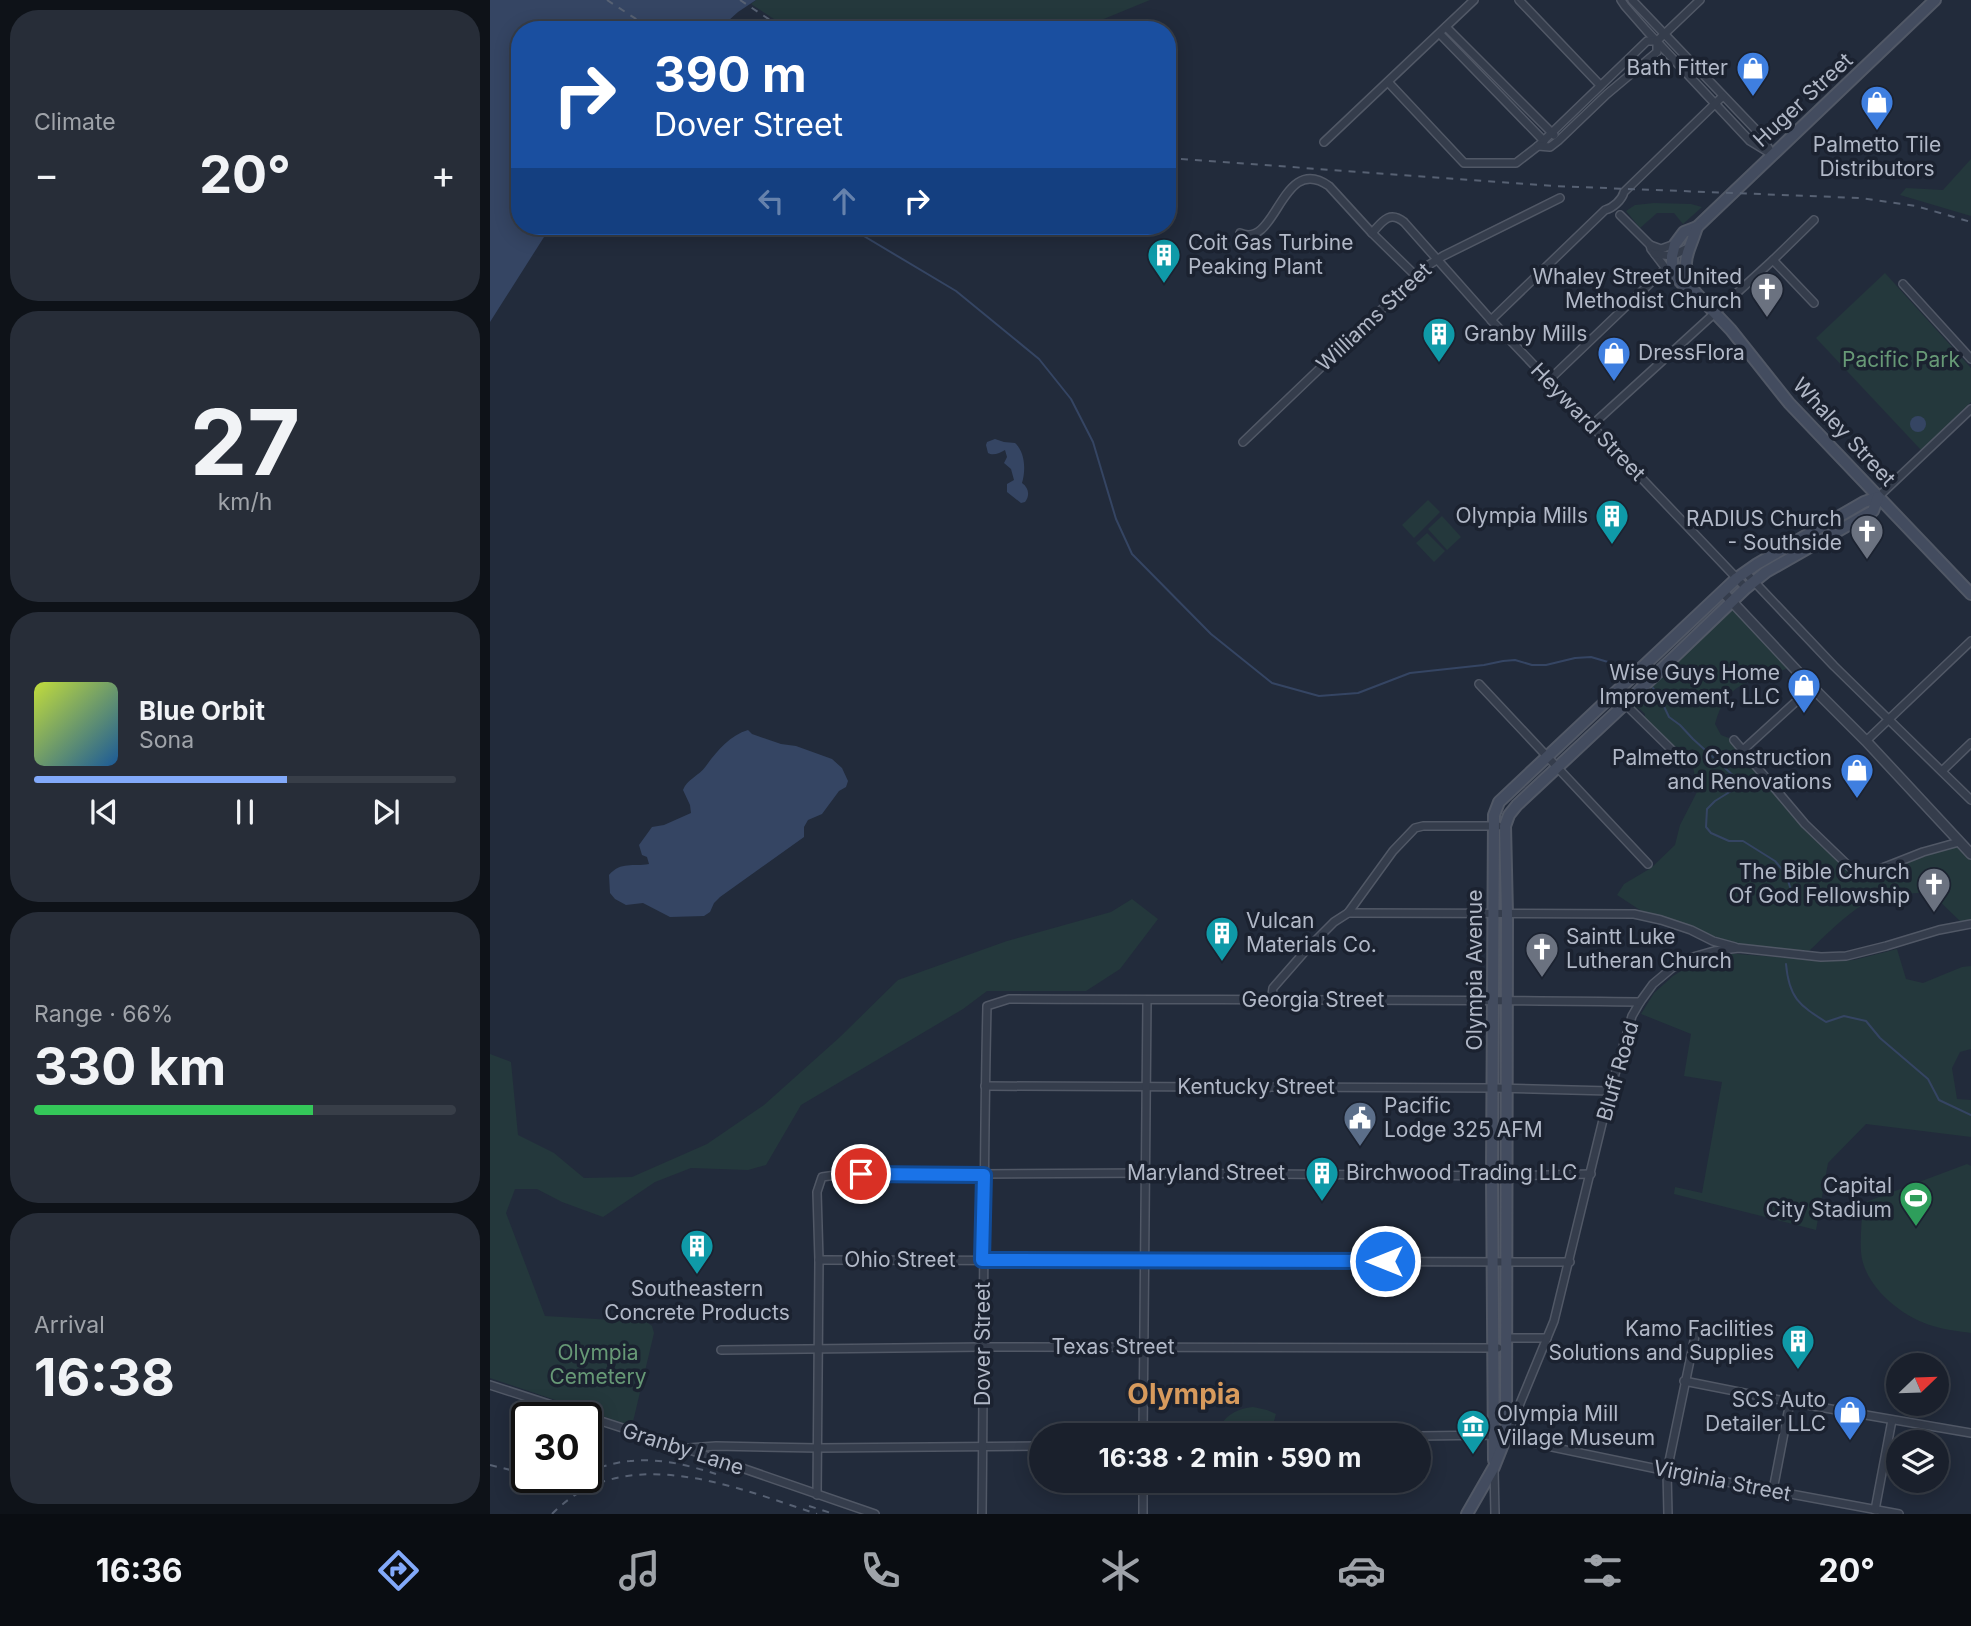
<!DOCTYPE html>
<meta charset="utf-8">
<style>
body{margin:0;font-family:Inter,sans-serif;background:#272d38;color:#f1f3f6;height:100vh;display:flex;flex-direction:column;font-size:26px;white-space:nowrap}
*{box-sizing:border-box;margin:0}
p{font-size:23px;color:#9fa3a9}
.icon{flex:none;width:38px;height:38px;fill:none;stroke:currentColor;stroke-width:2;stroke-linecap:round;stroke-linejoin:round}
.map{position:relative;flex:1;overflow:hidden}
.details{display:flex;flex-direction:column;gap:10px;padding:10px;background:#0e1218;width:490px}
.details>*{flex:none}
.guide{position:absolute;left:21px;top:21px;width:665px;height:214px;border-radius:28px;box-shadow:0 4px 18px #0003,0 0 0 2px #383e48;background:#1a4fa0;color:#fff;overflow:hidden}
.needle{width:46px;rotate:67deg}
.tools{position:absolute;left:1396px;top:1353px;display:grid;gap:14px}
.tools a{display:grid;place-items:center;width:63px;height:63px;border-radius:50%;background:#1a202c;box-shadow:0 4px 18px #0003,0 0 0 2px #383e48;font-size:35px}
.speed{position:absolute;left:21px;top:1402px;display:flex;gap:14px;font-size:35px;font-weight:700;text-align:center}
.speed>*{display:grid;place-content:center;width:91px;height:91px;border-radius:50%;background:#1a202c;box-shadow:0 4px 18px #0003,0 0 0 2px #383e48;line-height:1}
.speed .limit{border:4px solid #111;border-radius:10px;background:#fff;color:#111}
.pin{position:absolute;display:grid;place-items:center;width:60px;height:60px;color:#fff;margin:-30px;border:4px solid #fff;border-radius:50%;box-shadow:0 2px 7px #0007}
.me{position:absolute;width:77px;margin:-38px;rotate:270deg;stroke-linejoin:round;filter:drop-shadow(0 0 5px #0008)}
.turn{display:flex;align-items:center;gap:24px;height:147px;padding:0 28px;font-size:32px}
.turn .icon{width:91px;height:91px;stroke-width:2.5}
.turn b{display:block;font-size:49px;line-height:60px}
.lanes{display:flex;align-items:center;height:66px;padding:0 28px;background:#0003;justify-content:center;gap:35px;direction:ltr}
.lanes .off{opacity:.35}
.big{font-size:52px;font-weight:700;line-height:1.1}
.details .card{flex:1;display:flex;flex-direction:column;justify-content:center;gap:10px;min-width:0;padding:0 24px;border-radius:28px;background:#272d38}
.details .dial{align-items:center;gap:0}
.dial b{font-size:91px;line-height:1}
.song{display:flex;align-items:center;gap:21px}
.cover{width:84px;height:84px;border-radius:10px;background:linear-gradient(135deg,hsl(70 70% 55%),hsl(210 70% 35%))}
.played{height:7px;border-radius:4px;background:linear-gradient(90deg,#82a9fa 60%,#383e48 60%)}
.keys{display:flex;justify-content:space-around;direction:ltr}
.heat{display:flex;justify-content:space-between;align-items:center;font-size:38px;direction:ltr}
.charge{height:10px;border-radius:5px;background:linear-gradient(90deg,#34c759 66%,#383e48 0)}
.trip{position:absolute;left:539px;top:1423px;width:402px;height:70px;border-radius:35px;background:#1a202c;box-shadow:0 4px 18px #0003,0 0 0 2px #383e48;font-weight:700;line-height:70px;text-align:center}
.tab-bar{display:flex;height:112px;justify-content:space-around;align-items:center;background:#0a0d12;color:#9fa3a9}
.tab-bar .icon{width:49px;height:49px}
.tab-bar .on{color:#82a9fa}
.tab-bar b{font-size:32px;color:#f1f3f6}
main{display:flex;flex:1;min-height:0}
.map>svg:first-child{display:block}
.green{fill:#24383c}
.water{fill:#354563}
.lines{fill:none;stroke-linecap:round;stroke-linejoin:round}
.stream{stroke:#354563;stroke-width:2}
.minor-casing{stroke:#515866;stroke-width:10}
.tertiary-casing{stroke:#515866;stroke-width:12}
.secondary-casing{stroke:#515866;stroke-width:14}
.minor{stroke:#353d4c;stroke-width:7}
.tertiary{stroke:#353d4c;stroke-width:9}
.secondary{stroke:#434c5f;stroke-width:10}
.rail{stroke:#576173;stroke-width:2;stroke-dasharray:7 7;stroke-linecap:butt}
.route-casing{stroke:#114b97;stroke-width:18}
.route{stroke:#1a73e8;stroke-width:12}
.labels{text-anchor:middle;stroke-width:7;stroke-linejoin:round;paint-order:stroke}
.poi-label{font-size:21px;fill:#b1b8c7;stroke:#1b2230;text-anchor:end}
.street-label{font-size:21px;fill:#b1b8c7;stroke:#1b2230}
.park-label{font-size:21px;fill:#679976;stroke:#1b2230}
.district-label{font-size:28px;font-weight:bold;fill:#d79a5c;stroke:#1b2230}
</style>
<main>
<section class="details">
<div class="card"><p>Climate</p>
<div class="heat"><a>−</a><b class="big">20°</b><a>+</a></div>
</div>
<div class="card dial"><b>27</b><p>km/h</p></div>
<div class="card">
<div class="song"><i class="cover"></i><div><b>Blue Orbit</b><p>Sona</p></div></div>
<div class="played"></div>
<div class="keys"><svg class="icon" aria-label="previous" viewBox="0 0 24 24"><path d="M18 5L8 12l10 7zM5 5v14"/></svg><svg class="icon" aria-label="pause" viewBox="0 0 24 24"><path d="M8 5v14M16 5v14"/></svg><svg class="icon" aria-label="next" viewBox="0 0 24 24"><path d="M6 5l10 7-10 7zM19 5v14"/></svg></div>
</div>
<div class="card"><p>Range · 66%</p><b class="big">330 km</b><div class="charge"></div></div>
<div class="card"><p>Arrival</p><b class="big">16:38</b></div>
</section>
<div class="map">
<svg width="1481" height="1514" viewBox="0 0 1481 1514">
<rect width="100%" height="100%" fill="#222b3b"/>
<g class="green">
<path d="M266 0H660L604 23 596 30H301L261 4Z"/>
<path d="M1481 159V216L1410 195 1416 188 1453 190Z"/>
<path d="M1164 203 1201 204 1212 207 1193 224 1184 213H1167L1150 228 1136 211 1145 205Z"/>
<path d="M1395 273 1481 368V402L1431 450 1326 338Z"/>
<path d="M938 500 950 512 924 538 912 525Z"/>
<path d="M952 516 971 537 957 550 938 529Z"/>
<path d="M937 533 955 551 944 562 926 543Z"/>
<path d="M1240 608H1243L1298 668C1261 685 1238 677 1225 724L1231 735 1244 740 1310 818 1368 874 1469 842 1481 859V924H1473L1440 892C1422 893 1390 896 1374 904 1354 916 1336 935 1319 951L1251 945 1224 940 1196 924 1153 912 1127 895 1134 884 1161 868 1185 845 1190 825 1207 792 1203 766 1154 719 1155 714 1149 708 1142 710 1139 704Z"/>
<path d="M642 899 668 919 630 969 596 991H497L473 1009 311 1105 276 1165 258 1170 201 1168 165 1182 113 1217 72 1202 47 1189H25L16 1213 55 1316 157 1322 162 1326 164 1333 142 1426 0 1378V1054L21 1062 28 1135 64 1153 94 1178 142 1177 217 1144 274 1105 350 1037 408 980 517 941 621 912Z"/>
<path d="M1407 949 1416 979 1433 983 1472 967 1481 966V1049L1470 1052 1462 1068 1467 1099 1481 1100V1137L1376 1124 1338 1163 1326 1230 1184 1194 1185 1187 1212 1193 1232 1082 1194 1076 1201 1034 1151 1014 1164 993 1183 976 1211 959 1235 953 1337 961 1364 960Z"/>
<path d="M1477 1164 1481 1166V1333C1469 1331 1455 1330 1443 1326 1412 1317 1374 1287 1371 1252 1370 1236 1372 1219 1373 1203Z"/>
<path d="M763 1407 777 1410 786 1414 780 1435H725C733 1417 744 1409 763 1407Z"/>
</g>
<g class="water">
<path d="M0 0H266L248 12 228 30H30V226H61L0 322Z"/>
<circle cx="1428" cy="424" r="8"/>
<path d="M505 439 514 442 525 443C535 452 536 470 532 483 539 488 540 496 535 502L531 503 517 492V484L524 480 521 469 514 463 517 457 515 450C510 453 503 456 498 453L496 445 497 442Z"/>
<path d="M258 730 262 734 291 744 306 746 342 759 352 768 358 781 356 787 349 791 332 814 318 820 314 827V837L230 897 224 903 220 912 214 916 180 917 153 903 136 905 125 899 120 893 119 875C131 861 143 867 159 864L157 857 152 855 149 845 162 827 174 825 201 813 200 805 193 790C197 779 209 776 216 766 226 752 240 735 258 730Z"/>
</g>
<g class="lines">
<g class="stream">
<path d="M357 226 466 291 549 359 581 399 603 442 626 519 642 554 721 634 782 683 829 696 868 693 920 673 994 665 1013 661 1025 660 1042 665H1056L1085 658 1101 657 1118 662 1135 669"/>
<path d="M1163 688 1170 698 1179 717 1190 725 1203 739 1246 778 1248 784 1246 788 1225 801 1217 809 1216 827 1221 833 1239 841H1253L1285 861 1296 874 1300 887"/>
<path d="M1296 964C1299 998 1309 1005 1336 1022L1354 1016 1376 1021 1390 1038 1438 1079 1449 1100 1481 1115"/>
</g>
<defs>
<g id="minor">
<path d="M1029 0 1110 85"/>
<path d="M1131 0 1135 6 1156 30 1260 141 1283 155"/>
<path d="M1142 0 1269 133 1281 152"/>
<path d="M956 27 1064 135"/>
<path d="M950 34 1054 141"/>
<path d="M898 82 974 163H1026L1048 146 1157 41H1167"/>
<path d="M834 142 984 0"/>
<path d="M1048 146 1060 147 1069 140 1117 94 1167 52V41L1210 0"/>
<path d="M1130 215 1160 245 1161 249 1177 270"/>
<path d="M750 233C787 250 791 152 839 186L882 233 926 276"/>
<path d="M882 233C892 222 899 210 914 222L1001 320 1256 588"/>
<path d="M1160 245 1171 249 1185 244"/>
<path d="M1165 254 1182 256 1198 248"/>
<path d="M1283 260 1324 303"/>
<path d="M1413 284 1481 359"/>
<path d="M1001 320 1115 210C1123 208 1132 200 1134 192L1233 96"/>
<path d="M1059 380 1175 269"/>
<path d="M1102 425 1283 260 1324 220"/>
<path d="M753 442 937 266 953 256 1070 198"/>
<path d="M1388 497 1481 409"/>
<path d="M1255 572 1344 666 1481 800"/>
<path d="M989 684 1158 864"/>
<path d="M1135 704 1187 755"/>
<path d="M1244 740 1315 824 1367 874H1377L1433 852 1469 842"/>
<path d="M1376 741 1481 641"/>
<path d="M1253 750 1322 687"/>
<path d="M1452 771 1481 743"/>
<path d="M858 913 1144 914 1171 920 1201 930 1223 941 1245 947"/>
<path d="M781 1001 783 988 818 948 844 922 858 913 903 851 925 828 933 826H1008"/>
<path d="M495 1086 1004 1088 1120 1091"/>
<path d="M329 1260 1080 1262"/>
<path d="M1016 1338H1057"/>
<path d="M231 1350 494 1347 1008 1348"/>
<path d="M1194 1381 1300 1402 1481 1433"/>
<path d="M0 1385 194 1448 385 1514"/>
<path d="M1019 1430 1064 1321 1120 1091 1142 1016 1150 1002 1163 984 1182 968 1203 957 1224 951 1249 948 1331 957 1356 956 1396 946 1449 930 1481 924"/>
<path d="M653 1435 657 1000"/>
<path d="M929 1436 1004 1435 1177 1471 1409 1514"/>
<path d="M199 1448 226 1446 328 1448 551 1446"/>
<path d="M1004 1469 1005 1514"/>
<path d="M1283 1490 1300 1402"/>
<path d="M327 1495 329 1260 327 1192 332 1177 346 1175 656 1173 1016 1176 1101 1174"/>
<path d="M1385 1510 1402 1420"/>
<path d="M492 1514C494 1344 493 1175 497 1006L519 999C730 1000 940 999 1150 1002"/>
<path d="M653 1514V1480"/>
<path d="M1178 1514 1177 1471 1205 1336"/>
</g>
<path id="tertiary" d="M1233 592 1322 687 1376 741 1481 854"/>
<g id="secondary">
<path d="M1445 0 1207 227 1194 232 1185 244 1182 256V265L1189 280 1195 287 1205 292 1241 330 1299 403 1481 594"/>
<path d="M1205 292C1189 258 1197 259 1207 227"/>
<path d="M1004 1460 1002 1175 1004 815 1009 802 1247 578 1267 564 1374 502 1388 497"/>
<path d="M977 1514 1004 1467 1016 1437 1017 914 1015 826 1019 815 1027 805 1135 704 1256 588 1276 572 1383 511 1388 497"/>
</g>
</defs>
<use href="#minor" class="minor-casing"/>
<use href="#tertiary" class="tertiary-casing"/>
<use href="#secondary" class="secondary-casing"/>
<use href="#minor" class="minor"/>
<use href="#tertiary" class="tertiary"/>
<use href="#secondary" class="secondary"/>
<g class="rail">
<path d="M117 0 163 30"/>
<path d="M250 0 295 30"/>
<path d="M677 158 1063 186 1370 198 1426 206 1481 222"/>
<path d="M0 1465 37 1474"/>
<path d="M96 1470C111 1468 125 1462 140 1461 170 1458 198 1465 226 1474"/>
<path d="M319 1506 344 1514"/>
<path d="M62 1514C134 1440 245 1487 327 1514"/>
</g>
</g>
<g class="lines">
<defs>
<path id="route" d="M371 1174 494 1175 492 1260 895 1261"/>
</defs>
<use href="#route" class="route-casing"/>
<use href="#route" class="route"/>
</g>
<defs>
<symbol id="shop-pin" viewBox="-11 -11 22 30"><path d="M0 17L-7.5 6A9.5 9.5 0 1 1 7.5 6Z" fill="#3f7fe0" stroke="#1b2230"/><path d="M-5-2.5h2.3a2.7 3.5 0 0 1 5.4 0H5L5.5 6h-11ZM-1.5-2.5h3a1.5 2.3 0 0 0-3 0Z" fill="#fff"/></symbol>
<symbol id="building-pin" viewBox="-11 -11 22 30"><path d="M0 17L-7.5 6A9.5 9.5 0 1 1 7.5 6Z" fill="#0f9aa8" stroke="#1b2230"/><path d="M-4-6H4V6H1V3H-1V6H-4ZM-2.5-4.3h1.7v1.8h-1.7ZM.8-4.3h1.7v1.8H.8ZM-2.5-1h1.7V.8h-1.7ZM.8-1h1.7V.8H.8Z" fill="#fff"/></symbol>
<symbol id="church-pin" viewBox="-11 -11 22 30"><path d="M0 17L-7.5 6A9.5 9.5 0 1 1 7.5 6Z" fill="#6b7280" stroke="#1b2230"/><path d="M-1.2-6h2.4v3.5h3.3v2.4h-3.3V6h-2.4V-.1h-3.3v-2.4h3.3Z" fill="#fff"/></symbol>
<symbol id="civic-pin" viewBox="-11 -11 22 30"><path d="M0 17L-7.5 6A9.5 9.5 0 1 1 7.5 6Z" fill="#5c6f8a" stroke="#1b2230"/><path d="M-.6-6.5H3V-4.5H.6V-3L4-1V1h2V6H-6V1h2V-1L-.6-3ZM-1.2 2.5V6h2.4V2.5Z" fill="#fff"/></symbol>
<symbol id="stadium-pin" viewBox="-11 -11 22 30"><path d="M0 17L-7.5 6A9.5 9.5 0 1 1 7.5 6Z" fill="#2e9e5b" stroke="#1b2230"/><path d="M0-5a6.5 5 0 1 0 0 10a6.5 5 0 1 0 0-10ZM-3.5-1.8h7v3.6h-7Z" fill="#fff"/></symbol>
<symbol id="museum-pin" viewBox="-11 -11 22 30"><path d="M0 17L-7.5 6A9.5 9.5 0 1 1 7.5 6Z" fill="#0f9aa8" stroke="#1b2230"/><path d="M0-6L6-3V-2H-6V-3ZM-5-1h2V3h-2ZM-1-1h2V3h-2ZM3-1h2V3H3ZM-6 4H6V6H-6Z" fill="#fff"/></symbol>
</defs>
<g fill-rule="evenodd">
<use href="#shop-pin" x="1244" y="49" width="38" height="52"/>
<use href="#shop-pin" x="1368" y="83" width="38" height="52"/>
<use href="#building-pin" x="655" y="236" width="38" height="52"/>
<use href="#church-pin" x="1258" y="270" width="38" height="52"/>
<use href="#building-pin" x="930" y="315" width="38" height="52"/>
<use href="#shop-pin" x="1105" y="334" width="38" height="52"/>
<use href="#building-pin" x="1103" y="497" width="38" height="52"/>
<use href="#church-pin" x="1358" y="512" width="38" height="52"/>
<use href="#shop-pin" x="1295" y="666" width="38" height="52"/>
<use href="#shop-pin" x="1348" y="751" width="38" height="52"/>
<use href="#church-pin" x="1425" y="865" width="38" height="52"/>
<use href="#building-pin" x="713" y="914" width="38" height="52"/>
<use href="#church-pin" x="1033" y="930" width="38" height="52"/>
<use href="#civic-pin" x="851" y="1099" width="38" height="52"/>
<use href="#building-pin" x="813" y="1154" width="38" height="52"/>
<use href="#stadium-pin" x="1407" y="1179" width="38" height="52"/>
<use href="#building-pin" x="188" y="1227" width="38" height="52"/>
<use href="#building-pin" x="1289" y="1322" width="38" height="52"/>
<use href="#shop-pin" x="1341" y="1393" width="38" height="52"/>
<use href="#museum-pin" x="964" y="1407" width="38" height="52"/>
</g>
<g class="labels">
<g class="poi-label">
<text x="1238" y="75">Bath Fitter</text>
<text x="1387" y="152" text-anchor="middle">Palmetto Tile<tspan x="1387" dy="24">Distributors</tspan></text>
<text x="698" y="250" text-anchor="start">Coit Gas Turbine<tspan x="698" dy="24">Peaking Plant</tspan></text>
<text x="1252" y="284">Whaley Street United<tspan x="1252" dy="24">Methodist Church</tspan></text>
<text x="974" y="341" text-anchor="start">Granby Mills</text>
<text x="1148" y="360" text-anchor="start">DressFlora</text>
<text x="1098" y="523">Olympia Mills</text>
<text x="1352" y="526">RADIUS Church<tspan x="1352" dy="24">- Southside</tspan></text>
<text x="1290" y="680">Wise Guys Home<tspan x="1290" dy="24">Improvement, LLC</tspan></text>
<text x="1342" y="765">Palmetto Construction<tspan x="1342" dy="24">and Renovations</tspan></text>
<text x="1420" y="879">The Bible Church<tspan x="1420" dy="24">Of God Fellowship</tspan></text>
<text x="756" y="928" text-anchor="start">Vulcan<tspan x="756" dy="24">Materials Co.</tspan></text>
<text x="1076" y="944" text-anchor="start">Saintt Luke<tspan x="1076" dy="24">Lutheran Church</tspan></text>
<text x="894" y="1113" text-anchor="start">Pacific<tspan x="894" dy="24">Lodge 325 AFM</tspan></text>
<text x="856" y="1180" text-anchor="start">Birchwood Trading LLC</text>
<text x="1402" y="1193">Capital<tspan x="1402" dy="24">City Stadium</tspan></text>
<text x="207" y="1296" text-anchor="middle">Southeastern<tspan x="207" dy="24">Concrete Products</tspan></text>
<text x="1284" y="1336">Kamo Facilities<tspan x="1284" dy="24">Solutions and Supplies</tspan></text>
<text x="1336" y="1407">SCS Auto<tspan x="1336" dy="24">Detailer LLC</tspan></text>
<text x="1007" y="1421" text-anchor="start">Olympia Mill<tspan x="1007" dy="24">Village Museum</tspan></text>
</g>
<g class="street-label">
<text transform="translate(1313 100) rotate(-43)" y="7">Huger Street</text>
<text transform="translate(884 317) rotate(-43)" y="7">Williams Street</text>
<text transform="translate(1098 422) rotate(46)" y="7">Heyward Street</text>
<text transform="translate(1354 432) rotate(47)" y="7">Whaley Street</text>
<text transform="translate(985 970) rotate(-90)" y="7">Olympia Avenue</text>
<text x="823" y="1007">Georgia Street</text>
<text transform="translate(1128 1071) rotate(-74)" y="7">Bluff Road</text>
<text x="766" y="1094">Kentucky Street</text>
<text x="716" y="1180">Maryland Street</text>
<text x="410" y="1267">Ohio Street</text>
<text transform="translate(493 1344) rotate(-90)" y="7">Dover Street</text>
<text x="623" y="1354">Texas Street</text>
<text transform="translate(193 1449) rotate(18)" y="7">Granby Lane</text>
<text transform="translate(1232 1481) rotate(11)" y="7">Virginia Street</text>
</g>
<g class="park-label">
<text x="1411" y="367">Pacific Park</text>
<text x="108" y="1360">Olympia<tspan x="108" dy="24">Cemetery</tspan></text>
</g>
<g class="district-label">
<text x="694" y="1404">Olympia</text>
</g>
</g>
</svg>
<div class="tools">
<a><svg class="needle" viewBox="-14 -14 28 28"><path d="M0-13l5 13h-10z" fill="#e53935"/><path d="M0 13l5-13h-10z" fill="#9fa3a9"/></svg></a>
<a><svg class="icon" aria-label="layers" viewBox="0 0 24 24"><path d="M12 4l9 5-9 5-9-5zM3 14l9 5 9-5"/></svg></a>
</div>
<div class="speed"><div class="limit">30</div></div>
<div class="pin" style="left:371px;top:1174px;background:#d93025"><svg class="icon" aria-label="arrive" viewBox="0 0 24 24"><path d="M6 21V4h12l-3 4 3 4H6"/></svg></div>
<svg class="me" style="left:895px;top:1261px" viewBox="-20 -20 40 40"><circle r="17" fill="#1a73e8" stroke="#fff" stroke-width="3"/><path d="M0-11L8 9 0 5-8 9z" fill="#fff"/></svg>
<div class="trip">16:38 · 2 min · 590 m</div>
<div class="guide">
<div class="turn"><svg class="icon" aria-label="right" viewBox="0 0 24 24"><path d="M7 20v-9h11M14 6l5 5-5 5"/></svg><div><b>390 m</b>Dover Street</div></div>
<div class="lanes"><svg class="icon off" aria-label="left" viewBox="0 0 24 24"><path d="M17 20v-9H6M10 6l-5 5 5 5"/></svg><svg class="icon off" aria-label="ahead" viewBox="0 0 24 24"><path d="M12 20V5M6 11l6-6 6 6"/></svg><svg class="icon" aria-label="right" viewBox="0 0 24 24"><path d="M7 20v-9h11M14 6l5 5-5 5"/></svg></div>
</div>
</div>
</main>
<nav class="tab-bar">
<b>16:36</b>
<svg class="icon on" aria-label="directions" viewBox="0 0 24 24"><path d="M12 3l9 9-9 9-9-9zM9 14v-3h6M13 9l2 2-2 2"/></svg>
<svg class="icon" aria-label="music" viewBox="0 0 24 24"><path d="M9 18V5l10-2v13"/><circle cx="6" cy="18" r="3"/><circle cx="16" cy="16" r="3"/></svg>
<svg class="icon" aria-label="phone" viewBox="0 0 24 24"><path d="M5 4h4l2 5-3 2q2 4 5 5l2-3 5 2v4C11 20 4 13 5 4z"/></svg>
<svg class="icon" aria-label="climate" viewBox="0 0 24 24"><path d="M12 3v18M4 7l16 10M4 17L20 7"/></svg>
<svg class="icon" aria-label="car" viewBox="0 0 24 24"><path d="M5 17H2v-5l4-1 3-4h7l3 4 3 1v5h-3M9 17h6M6 11h13"/><circle cx="7" cy="17" r="2"/><circle cx="17" cy="17" r="2"/></svg>
<svg class="icon" aria-label="filters" viewBox="0 0 24 24"><path d="M4 7h16M4 17h16"/><circle cx="9" cy="7" r="2"/><circle cx="15" cy="17" r="2"/></svg>
<b>20°</b>
</nav>
